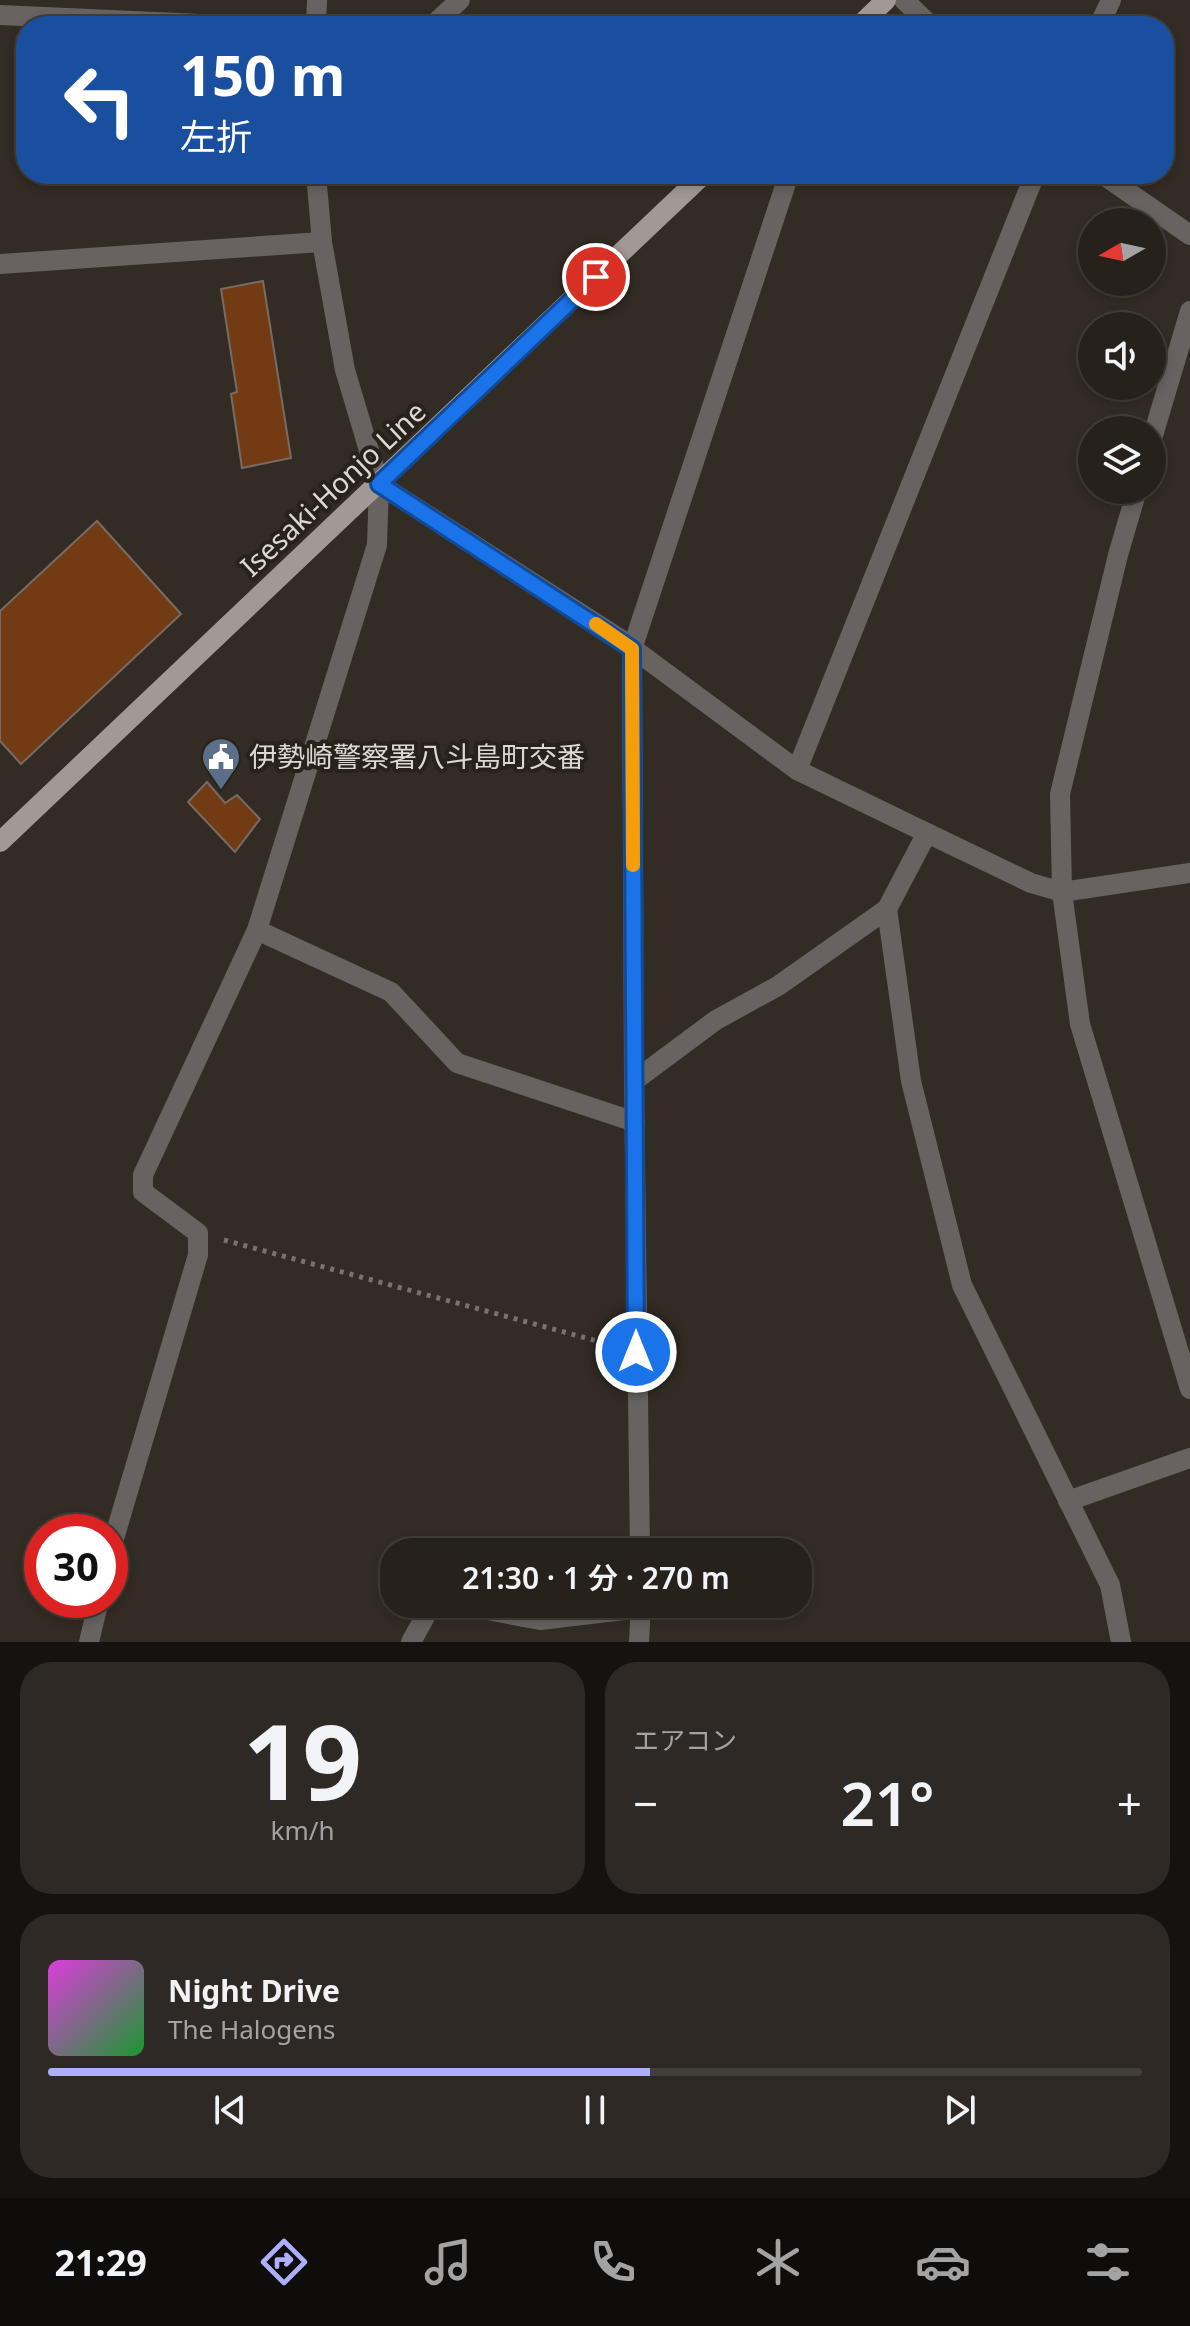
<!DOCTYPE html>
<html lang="ja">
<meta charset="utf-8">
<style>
body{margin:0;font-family:"Noto Sans","Noto Sans JP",sans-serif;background:#2e2924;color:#f1f3f6;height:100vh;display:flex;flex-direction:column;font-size:30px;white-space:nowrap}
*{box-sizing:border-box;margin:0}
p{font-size:26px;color:#a4a3a3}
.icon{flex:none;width:44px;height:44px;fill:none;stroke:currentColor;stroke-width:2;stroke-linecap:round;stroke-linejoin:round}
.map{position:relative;height:1642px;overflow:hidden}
.panel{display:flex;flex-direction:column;gap:20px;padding:20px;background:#15120f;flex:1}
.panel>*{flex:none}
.hud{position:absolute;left:16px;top:16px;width:1158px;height:168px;border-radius:32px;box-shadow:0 4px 12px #0003,0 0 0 2px #423e3a;background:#1a4fa0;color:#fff;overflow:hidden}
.needle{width:52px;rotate:261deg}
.controls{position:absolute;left:1078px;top:208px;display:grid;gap:16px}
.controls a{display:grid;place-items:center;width:88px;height:88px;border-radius:50%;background:#26211b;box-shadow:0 4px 12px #0003,0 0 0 2px #423e3a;font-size:40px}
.speed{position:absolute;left:24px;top:1514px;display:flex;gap:16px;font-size:40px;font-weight:700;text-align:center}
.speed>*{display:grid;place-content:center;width:104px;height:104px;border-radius:50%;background:#26211b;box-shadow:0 4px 12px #0003,0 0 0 2px #423e3a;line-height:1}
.speed .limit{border:12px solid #d22;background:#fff;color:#111}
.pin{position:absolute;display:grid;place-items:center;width:68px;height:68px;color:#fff;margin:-34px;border:4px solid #fff;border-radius:50%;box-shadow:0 2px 8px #0007}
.me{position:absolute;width:88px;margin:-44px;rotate:0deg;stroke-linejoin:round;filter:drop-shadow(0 0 6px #0008)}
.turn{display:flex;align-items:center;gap:28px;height:168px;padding:0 32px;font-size:36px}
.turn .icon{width:104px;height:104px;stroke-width:2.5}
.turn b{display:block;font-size:56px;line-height:68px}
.big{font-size:60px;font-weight:600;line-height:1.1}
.panel .tile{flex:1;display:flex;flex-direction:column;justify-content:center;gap:12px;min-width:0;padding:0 28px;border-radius:32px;background:#2e2924}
.panel .dial{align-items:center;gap:0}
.dial b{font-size:104px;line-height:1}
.song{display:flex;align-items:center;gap:24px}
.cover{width:96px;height:96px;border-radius:12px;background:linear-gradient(135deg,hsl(300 70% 55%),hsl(130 70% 35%))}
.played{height:8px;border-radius:4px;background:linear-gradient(90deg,#acaffb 55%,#423e3a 55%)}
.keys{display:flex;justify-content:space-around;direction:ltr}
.heat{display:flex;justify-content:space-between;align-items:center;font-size:44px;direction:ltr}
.panel .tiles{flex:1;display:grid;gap:20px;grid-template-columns:1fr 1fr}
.tile:last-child{grid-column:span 2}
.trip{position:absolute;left:380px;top:1538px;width:432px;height:80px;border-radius:32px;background:#26211b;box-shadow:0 4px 12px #0003,0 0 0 2px #423e3a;font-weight:600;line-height:80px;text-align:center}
.tab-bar{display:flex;height:128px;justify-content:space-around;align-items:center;background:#0f0d0b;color:#a4a3a3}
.tab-bar .icon{width:56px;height:56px}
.tab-bar .active{color:#acaffb}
.tab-bar b{font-size:36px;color:#f1f3f6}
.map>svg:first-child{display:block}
.building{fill:#733b14;stroke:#766b65;stroke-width:2}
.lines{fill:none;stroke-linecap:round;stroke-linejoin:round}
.path{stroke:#79736c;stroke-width:5;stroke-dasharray:4 6;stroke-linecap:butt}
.minor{stroke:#686361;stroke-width:20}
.major{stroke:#a39994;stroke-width:20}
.route-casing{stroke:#114b97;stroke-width:20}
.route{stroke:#1a73e8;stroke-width:14}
.slow{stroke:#f59e0b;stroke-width:14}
.labels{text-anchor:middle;stroke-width:8;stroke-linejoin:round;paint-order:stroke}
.street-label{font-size:28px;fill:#ddd8d3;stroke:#29221b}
.poi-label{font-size:28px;fill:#ddd8d3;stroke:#29221b;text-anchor:start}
</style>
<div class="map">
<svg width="1190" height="1642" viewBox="0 0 1190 1642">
<rect width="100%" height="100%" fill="#332c24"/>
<g class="building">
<path d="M263 281 291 458 242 468 231 394 237 392 221 289Z"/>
<path d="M97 521 181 614 21 764 0 741V611Z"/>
<path d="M207 782 225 803 237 795 260 819 235 852 188 802Z"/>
</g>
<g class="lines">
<path class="path" d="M224 1240 612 1345"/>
<g class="minor">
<path d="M904 0 931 26"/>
<path d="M0 15 245 26"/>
<path d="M316 26 317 0"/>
<path d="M432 26 460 0"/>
<path d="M1099 26 1111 0"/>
<path d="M1102 174 1190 235"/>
<path d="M0 264 322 242"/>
<path d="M1152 439 1190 311"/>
<path d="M379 484 620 639 797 770 927 833 1031 883 1062 892 1190 873"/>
<path d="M1137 490 1118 555 1060 794 1062 892 1080 1024 1190 1389"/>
<path d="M797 770 1035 174"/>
<path d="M887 909 911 1081 962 1285 1110 1585 1121 1642"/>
<path d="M257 930 391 992 457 1063 635 1122"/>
<path d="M634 1081 632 649 789 174"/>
<path d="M1068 1501 1190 1458"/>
<path d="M110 1552 198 1255V1233L143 1192V1175L257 930 377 545 379 484 345 370 322 242 316 174"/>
<path d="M640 1552 634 1081 716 1020 778 986 887 909 927 833"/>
<path d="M455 1604 540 1620 641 1608"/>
<path d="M89 1642 99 1600"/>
<path d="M411 1642 432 1604"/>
<path d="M639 1642 641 1604"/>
</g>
<g class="major">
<path d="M859 26 886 0"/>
<path d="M0 842 704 174"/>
</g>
</g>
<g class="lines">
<defs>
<path id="route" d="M596 277 379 484 632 649 636 1352"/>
</defs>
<use href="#route" class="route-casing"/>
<use href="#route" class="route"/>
<path class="slow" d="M596 624 632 649 633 865"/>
</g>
<defs>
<symbol id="civic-pin" viewBox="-11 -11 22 30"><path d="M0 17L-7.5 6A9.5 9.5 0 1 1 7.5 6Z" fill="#5c6f8a" stroke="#29221b"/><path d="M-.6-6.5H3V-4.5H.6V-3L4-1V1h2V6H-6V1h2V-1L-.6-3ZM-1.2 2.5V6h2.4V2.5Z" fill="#fff"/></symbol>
</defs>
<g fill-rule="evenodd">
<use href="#civic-pin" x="199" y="735" width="44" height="60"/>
</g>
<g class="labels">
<g class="street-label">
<text transform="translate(333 489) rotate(-43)" y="10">Isesaki-Honjo Line</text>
</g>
<g class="poi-label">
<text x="249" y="767">伊勢崎警察署八斗島町交番</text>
</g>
</g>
</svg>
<div class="controls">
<a><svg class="needle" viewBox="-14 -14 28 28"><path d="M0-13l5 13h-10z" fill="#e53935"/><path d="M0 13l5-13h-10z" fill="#a4a3a3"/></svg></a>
<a><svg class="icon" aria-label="sound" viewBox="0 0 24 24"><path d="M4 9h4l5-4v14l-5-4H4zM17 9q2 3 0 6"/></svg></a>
<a><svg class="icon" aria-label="layers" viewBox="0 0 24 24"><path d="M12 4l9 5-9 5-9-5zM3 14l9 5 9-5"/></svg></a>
</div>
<div class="speed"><div class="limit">30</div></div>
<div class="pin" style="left:596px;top:277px;background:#d93025"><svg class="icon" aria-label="arrive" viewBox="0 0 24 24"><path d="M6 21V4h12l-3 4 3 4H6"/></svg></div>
<svg class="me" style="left:636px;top:1352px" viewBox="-20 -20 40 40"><circle r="17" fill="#1a73e8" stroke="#fff" stroke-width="3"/><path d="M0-11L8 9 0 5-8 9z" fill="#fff"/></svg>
<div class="trip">21:30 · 1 分 · 270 m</div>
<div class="hud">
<div class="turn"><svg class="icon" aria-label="left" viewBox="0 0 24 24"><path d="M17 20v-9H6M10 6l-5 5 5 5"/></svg><div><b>150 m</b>左折</div></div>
</div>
</div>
<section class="panel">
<div class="tiles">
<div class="tile dial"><b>19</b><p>km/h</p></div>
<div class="tile"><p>エアコン</p>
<div class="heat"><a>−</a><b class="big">21°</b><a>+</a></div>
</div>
<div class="tile">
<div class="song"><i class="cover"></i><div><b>Night Drive</b><p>The Halogens</p></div></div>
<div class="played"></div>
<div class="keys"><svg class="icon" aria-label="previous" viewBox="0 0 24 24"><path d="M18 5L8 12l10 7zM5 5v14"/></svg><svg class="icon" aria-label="pause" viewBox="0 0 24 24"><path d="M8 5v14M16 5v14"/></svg><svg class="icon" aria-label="next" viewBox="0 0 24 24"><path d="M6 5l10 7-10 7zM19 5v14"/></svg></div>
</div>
</div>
</section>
<nav class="tab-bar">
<b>21:29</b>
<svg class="icon active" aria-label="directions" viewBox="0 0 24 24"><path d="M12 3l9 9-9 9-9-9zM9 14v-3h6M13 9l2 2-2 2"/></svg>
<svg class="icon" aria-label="music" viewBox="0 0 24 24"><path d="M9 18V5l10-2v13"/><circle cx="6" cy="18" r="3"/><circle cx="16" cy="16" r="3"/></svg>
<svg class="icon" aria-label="phone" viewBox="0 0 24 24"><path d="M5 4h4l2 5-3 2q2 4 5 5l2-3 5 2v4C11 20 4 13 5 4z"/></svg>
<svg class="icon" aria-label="climate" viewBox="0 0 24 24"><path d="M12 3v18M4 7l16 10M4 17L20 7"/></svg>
<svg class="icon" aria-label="car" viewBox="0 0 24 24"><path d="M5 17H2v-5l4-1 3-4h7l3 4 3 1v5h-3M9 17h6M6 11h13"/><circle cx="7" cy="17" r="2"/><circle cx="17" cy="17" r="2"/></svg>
<svg class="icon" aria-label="filters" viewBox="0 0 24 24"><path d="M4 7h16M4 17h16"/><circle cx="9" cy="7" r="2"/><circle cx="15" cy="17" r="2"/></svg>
</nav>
